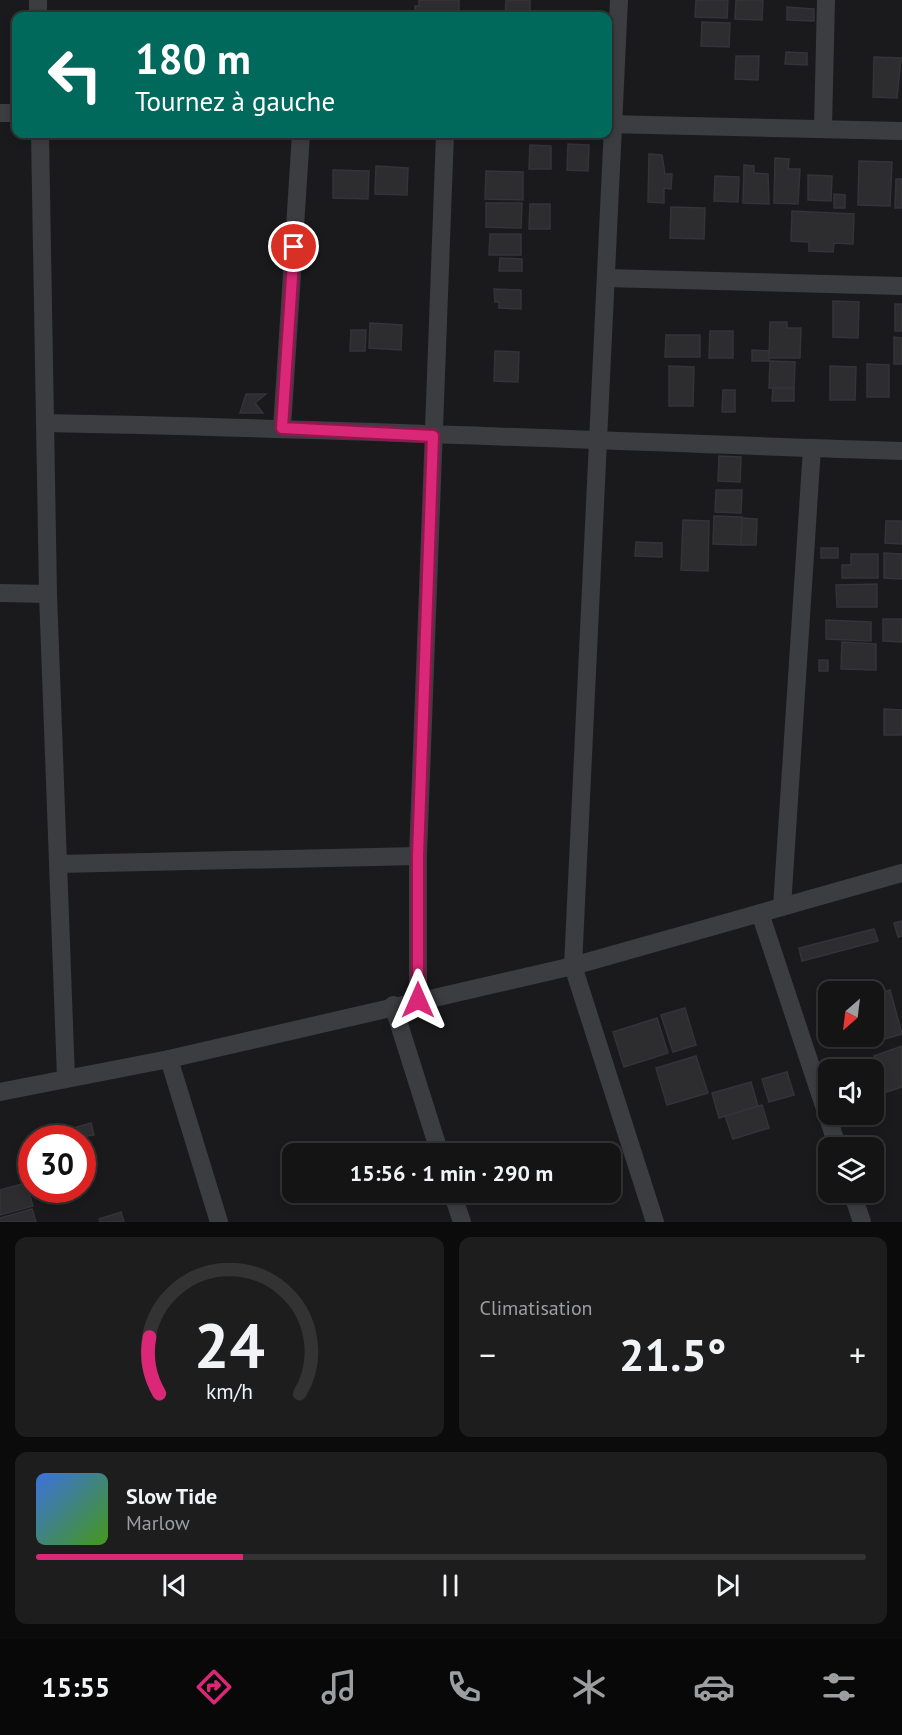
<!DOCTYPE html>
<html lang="fr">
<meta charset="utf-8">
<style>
body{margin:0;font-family:"PT Sans",sans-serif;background:#1d1d1e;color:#f1f3f6;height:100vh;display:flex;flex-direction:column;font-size:22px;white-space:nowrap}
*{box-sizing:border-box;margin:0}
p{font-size:20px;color:#9d9ea0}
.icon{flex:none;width:33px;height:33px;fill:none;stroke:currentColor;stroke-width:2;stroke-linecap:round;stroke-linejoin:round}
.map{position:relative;height:1222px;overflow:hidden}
.details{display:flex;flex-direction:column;gap:15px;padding:15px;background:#0b0b0c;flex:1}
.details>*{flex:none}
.hud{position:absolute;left:12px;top:12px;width:600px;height:126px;border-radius:12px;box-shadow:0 3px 9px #0003,0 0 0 2px #333334;background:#00695c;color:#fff;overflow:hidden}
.needle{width:39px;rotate:208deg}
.fabs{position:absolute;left:818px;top:981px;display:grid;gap:12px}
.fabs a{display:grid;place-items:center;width:66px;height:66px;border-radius:12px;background:#141415;box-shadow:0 3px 9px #0003,0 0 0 2px #333334;font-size:30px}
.speed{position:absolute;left:18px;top:1125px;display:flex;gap:12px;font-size:30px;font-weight:700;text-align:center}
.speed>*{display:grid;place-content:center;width:78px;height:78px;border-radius:50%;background:#141415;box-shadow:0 3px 9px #0003,0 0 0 2px #333334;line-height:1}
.speed .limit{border:9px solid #d22;background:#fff;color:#111}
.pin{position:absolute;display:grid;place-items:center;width:51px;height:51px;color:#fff;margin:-26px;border:3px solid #fff;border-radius:50%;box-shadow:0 2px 6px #0007}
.me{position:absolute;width:66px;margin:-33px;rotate:0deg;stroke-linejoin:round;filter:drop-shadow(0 0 4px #0008)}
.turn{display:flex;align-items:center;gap:21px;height:126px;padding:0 24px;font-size:27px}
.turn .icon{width:78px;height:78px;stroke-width:2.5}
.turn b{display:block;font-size:42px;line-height:51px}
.big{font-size:45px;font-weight:700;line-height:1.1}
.details .tile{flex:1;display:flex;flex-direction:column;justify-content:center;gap:9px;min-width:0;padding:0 21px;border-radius:12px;background:#1d1d1e}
.details .dial{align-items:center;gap:0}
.dial svg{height:156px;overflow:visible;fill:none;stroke:#333334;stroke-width:7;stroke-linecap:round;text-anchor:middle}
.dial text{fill:#f1f3f6;stroke:none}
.song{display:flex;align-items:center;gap:18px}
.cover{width:72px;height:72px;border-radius:9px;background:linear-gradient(135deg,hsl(220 70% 55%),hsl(100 70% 35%))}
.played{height:6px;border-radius:3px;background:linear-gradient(90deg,#db2777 25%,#333334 25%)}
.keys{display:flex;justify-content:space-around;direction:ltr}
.heat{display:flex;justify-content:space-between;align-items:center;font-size:33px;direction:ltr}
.details .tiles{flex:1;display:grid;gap:15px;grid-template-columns:1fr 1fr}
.tile:last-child{grid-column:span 2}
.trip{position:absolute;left:282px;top:1143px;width:339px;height:60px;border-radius:12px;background:#141415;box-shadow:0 3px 9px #0003,0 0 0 2px #333334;font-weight:700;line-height:60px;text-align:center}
.menu{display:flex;height:96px;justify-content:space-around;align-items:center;background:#080808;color:#9d9ea0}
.menu .icon{width:42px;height:42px}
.menu .active{color:#db2777}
.menu b{font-size:27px;color:#f1f3f6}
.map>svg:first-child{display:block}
.building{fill:#2d2d30;stroke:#343438;stroke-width:1.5}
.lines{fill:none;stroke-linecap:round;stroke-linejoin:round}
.minor{stroke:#3b3d41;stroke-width:18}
.route-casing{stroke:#8e194d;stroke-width:15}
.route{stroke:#db2777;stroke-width:10}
</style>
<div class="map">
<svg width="902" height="1222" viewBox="0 0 902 1222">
<rect width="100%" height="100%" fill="#1a1a1c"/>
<g class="building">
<path d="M419 0H459V11L469 12V16H415V6H419Z"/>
<path d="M506 0H530V16H505Z"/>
<path d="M696 0H728L727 18 695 17Z"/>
<path d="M736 0H763L762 20 735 19Z"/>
<path d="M787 7 814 9V21L787 20Z"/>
<path d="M702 22 730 23 729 47 701 46Z"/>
<path d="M786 52 807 53V65L785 64Z"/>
<path d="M736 56H759L758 80 735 79Z"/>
<path d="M874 57 901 58 897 98 873 97Z"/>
<path d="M568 144 589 145 588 171 567 170Z"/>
<path d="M530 145 551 146V169H529Z"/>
<path d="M649 154 662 155 665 174H672L671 189 664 188V203L648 202Z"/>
<path d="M775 158 789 159 788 169H800L798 204 774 203Z"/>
<path d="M859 161 892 162 890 206 858 205Z"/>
<path d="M744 165 754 166V173L768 174 769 204 743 203Z"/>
<path d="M376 166 408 168 407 195 375 194Z"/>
<path d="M333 170 369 171 368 199 333 198Z"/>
<path d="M486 171 523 172V200L485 199Z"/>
<path d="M808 175 832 176 831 201 808 200Z"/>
<path d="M715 176 739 177 738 202 714 201Z"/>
<path d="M896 179H902V208H895Z"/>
<path d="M834 194 845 195V208H834Z"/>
<path d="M486 203H522L521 228 486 227Z"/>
<path d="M530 204H550V229H529Z"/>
<path d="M671 207 705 208 704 239 670 238Z"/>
<path d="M792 211 854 214 853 244 834 243 833 252 809 251V242L791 241Z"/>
<path d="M490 234H521V255H489Z"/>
<path d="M500 258 522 259V271H499Z"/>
<path d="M494 289 521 290V309L499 308V302H495Z"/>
<path d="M833 301 859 302 858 338 833 337Z"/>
<rect x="895" y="304" width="7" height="27"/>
<path d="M770 322H787V328H801L800 358H769Z"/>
<path d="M370 323 402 325 401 350 369 348Z"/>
<path d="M351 330H366L365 351H350Z"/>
<path d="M710 331H733V358H709Z"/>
<path d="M666 335H700V357H665Z"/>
<path d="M894 337 902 338V364H894Z"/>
<path d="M752 350 769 351V361H752Z"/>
<path d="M495 351 519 352 518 382 494 381Z"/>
<path d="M770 361 795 362 794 388H769Z"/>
<path d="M867 364 889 365V397H867Z"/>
<path d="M669 366 694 367 693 406H669Z"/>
<path d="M830 366 856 367 855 400H830Z"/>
<path d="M773 388H794V401H772Z"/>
<path d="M723 390H735V412H722Z"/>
<path d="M246 394H266L255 403 263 413H240Z"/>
<path d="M719 456 741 457 740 482 718 481Z"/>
<path d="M716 490H742L741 513 715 512Z"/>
<path d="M714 516 742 517 741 545 713 544Z"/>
<path d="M742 518 757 519 756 545H741Z"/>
<path d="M683 520 709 521 708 571 681 570Z"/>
<path d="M886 521H902V544L885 543Z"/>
<path d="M636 542 662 543V557L635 556Z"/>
<rect x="821" y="548" width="17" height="10"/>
<path d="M884 553 902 554V579L884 578Z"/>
<path d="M851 554H878V578H842V565H851Z"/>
<path d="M877 584V607H837L836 585Z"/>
<path d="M883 619H902V642L883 641Z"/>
<path d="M826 620 871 622V641L826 639Z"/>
<path d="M842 642 876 644V670L841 669Z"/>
<rect x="819" y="660" width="9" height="11"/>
<path d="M884 709 902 710V735H884Z"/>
<path d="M902 921V936L898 937 894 923Z"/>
<path d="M874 929 878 941 802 961 799 948Z"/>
<path d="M890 990 902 1034 872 1043 873 995Z"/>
<path d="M685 1008 696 1045 673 1052 661 1015Z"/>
<path d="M657 1018 668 1053 624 1067 613 1032Z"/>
<path d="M902 1046V1087L887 1092 874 1056Z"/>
<path d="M696 1056 708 1093 667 1105 656 1068Z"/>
<path d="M787 1072 794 1095 769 1102 762 1079Z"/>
<path d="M751 1082 758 1106 719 1118 712 1093Z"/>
<path d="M762 1105 769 1128 733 1139 725 1116Z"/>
<path d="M91 1123 94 1135 69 1138 67 1130Z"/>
<path d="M26 1183 33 1206 0 1215V1190Z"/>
<path d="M32 1209 36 1222H0V1218Z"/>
<path d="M121 1212 124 1222H100L99 1219Z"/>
</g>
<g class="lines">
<g class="minor">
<path d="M38 0V16"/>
<path d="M619 0 573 966 655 1222"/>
<path d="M0 113H16"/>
<path d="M608 124 902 131"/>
<path d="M823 127 826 0"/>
<path d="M40 134 48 594 66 1078"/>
<path d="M606 278 902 286"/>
<path d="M45 423C331 428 616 442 902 451"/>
<path d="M282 428 301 134"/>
<path d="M0 593 48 594"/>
<path d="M58 864 418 856"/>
<path d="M782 907 812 448"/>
<path d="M760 913 838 1148"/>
<path d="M418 1000V856L445 134"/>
<path d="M393 1005 440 1154"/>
<path d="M169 1059 219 1222"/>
<path d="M0 1092 169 1059 573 966 902 873"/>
<path d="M452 1192 462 1222"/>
<path d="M852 1192 862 1222"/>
</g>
</g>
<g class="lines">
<defs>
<path id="route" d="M294 247 282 428 433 436 418 856V1000"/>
</defs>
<use href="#route" class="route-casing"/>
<use href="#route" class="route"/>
</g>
</svg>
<div class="fabs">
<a><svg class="needle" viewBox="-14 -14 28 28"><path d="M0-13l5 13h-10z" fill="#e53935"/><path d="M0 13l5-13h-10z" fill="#9d9ea0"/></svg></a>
<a><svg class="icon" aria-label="sound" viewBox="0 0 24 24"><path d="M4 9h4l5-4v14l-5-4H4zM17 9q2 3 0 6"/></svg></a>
<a><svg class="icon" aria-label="layers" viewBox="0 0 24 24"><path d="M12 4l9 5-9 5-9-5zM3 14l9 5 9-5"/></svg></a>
</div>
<div class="speed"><div class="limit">30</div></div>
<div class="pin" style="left:294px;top:247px;background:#d93025"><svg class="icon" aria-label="arrive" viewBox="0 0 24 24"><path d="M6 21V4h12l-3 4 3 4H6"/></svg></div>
<svg class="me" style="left:418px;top:1000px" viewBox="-20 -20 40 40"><path d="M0-17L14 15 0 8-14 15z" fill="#db2777" stroke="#fff" stroke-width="4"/></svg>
<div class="trip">15:56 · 1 min · 290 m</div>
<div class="hud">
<div class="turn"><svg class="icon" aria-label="left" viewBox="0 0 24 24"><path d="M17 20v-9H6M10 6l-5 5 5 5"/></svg><div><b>180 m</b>Tournez à gauche</div></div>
</div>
</div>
<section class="details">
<div class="tiles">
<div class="tile dial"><svg viewBox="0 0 100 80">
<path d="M14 69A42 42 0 1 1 86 69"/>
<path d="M14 69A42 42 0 0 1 9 40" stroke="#db2777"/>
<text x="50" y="56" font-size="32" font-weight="700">24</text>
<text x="50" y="72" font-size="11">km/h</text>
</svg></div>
<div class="tile"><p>Climatisation</p>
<div class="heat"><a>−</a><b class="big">21.5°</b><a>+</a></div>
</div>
<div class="tile">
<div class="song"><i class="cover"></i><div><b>Slow Tide</b><p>Marlow</p></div></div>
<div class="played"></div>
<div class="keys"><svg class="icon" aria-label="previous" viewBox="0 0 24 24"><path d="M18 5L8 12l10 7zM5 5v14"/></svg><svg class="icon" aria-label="pause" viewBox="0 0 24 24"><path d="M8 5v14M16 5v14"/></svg><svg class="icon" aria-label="next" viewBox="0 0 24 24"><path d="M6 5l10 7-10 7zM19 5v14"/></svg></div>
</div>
</div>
</section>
<nav class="menu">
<b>15:55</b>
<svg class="icon active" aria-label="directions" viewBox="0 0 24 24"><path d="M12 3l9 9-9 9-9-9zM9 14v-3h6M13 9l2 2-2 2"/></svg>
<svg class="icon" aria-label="music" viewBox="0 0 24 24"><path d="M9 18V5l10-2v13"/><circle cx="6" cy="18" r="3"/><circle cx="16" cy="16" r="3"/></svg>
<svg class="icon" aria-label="phone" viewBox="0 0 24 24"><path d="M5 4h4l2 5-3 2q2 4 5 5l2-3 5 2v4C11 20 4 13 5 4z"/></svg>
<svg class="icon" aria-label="climate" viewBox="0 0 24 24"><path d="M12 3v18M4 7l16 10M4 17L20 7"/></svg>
<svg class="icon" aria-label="car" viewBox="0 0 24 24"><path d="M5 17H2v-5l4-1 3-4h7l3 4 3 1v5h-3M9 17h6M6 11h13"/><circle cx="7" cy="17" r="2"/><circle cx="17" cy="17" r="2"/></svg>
<svg class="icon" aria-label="filters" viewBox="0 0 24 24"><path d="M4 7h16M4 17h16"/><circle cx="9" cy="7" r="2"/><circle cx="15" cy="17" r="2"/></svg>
</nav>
